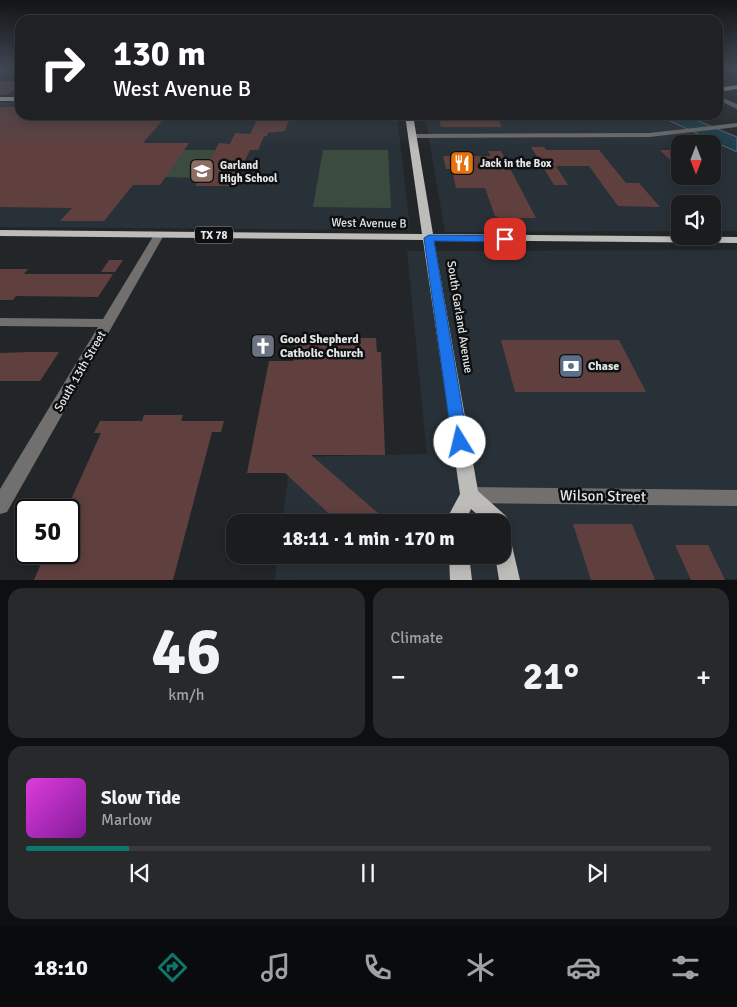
<!DOCTYPE html>
<meta charset="utf-8">
<style>
body{margin:0;font-family:Signika,sans-serif;background:#27292b;color:#f1f3f6;height:100vh;display:flex;flex-direction:column;font-size:19px;white-space:nowrap}
*{box-sizing:border-box;margin:0}
p{font-size:16px;color:#9fa1a4}
.icon{flex:none;width:28px;height:28px;fill:none;stroke:currentColor;stroke-width:2;stroke-linecap:round;stroke-linejoin:round}
.map{position:relative;height:580px;overflow:hidden}
.sheet{display:flex;flex-direction:column;gap:8px;padding:8px;background:#0e0f10;flex:1}
.sheet>*{flex:none}
.top-card{position:absolute;left:15px;top:15px;width:708px;height:105px;border-radius:15px;box-shadow:0 2px 12px #0003,0 0 0 1px #383a3c;background:#202124;color:#fff;overflow:hidden}
.needle{width:32px;rotate:180deg}
.controls{position:absolute;left:671px;top:135px;display:grid;gap:10px}
.controls a{display:grid;place-items:center;width:50px;height:50px;border-radius:10px;background:#1a1c1e;box-shadow:0 2px 12px #0003,0 0 0 1px #383a3c;font-size:25px}
.speed{position:absolute;left:15px;top:499px;display:flex;gap:10px;font-size:25px;font-weight:700;text-align:center}
.speed>*{display:grid;place-content:center;width:65px;height:65px;border-radius:50%;background:#1a1c1e;box-shadow:0 2px 12px #0003,0 0 0 1px #383a3c;line-height:1}
.speed .limit{border:2px solid #111;border-radius:8px;background:#fff;color:#111}
.pin{position:absolute;display:grid;place-items:center;width:42px;height:42px;color:#fff;margin:-21px;border-radius:10px;box-shadow:0 2px 8px #0006}
.me{position:absolute;width:55px;margin:-28px;rotate:351deg;stroke-linejoin:round;filter:drop-shadow(0 0 4px #0008)}
.turn{display:flex;align-items:center;gap:18px;height:105px;padding:0 15px;font-size:22px}
.turn .icon{width:65px;height:65px;stroke-width:2.5}
.turn b{display:block;font-size:35px;line-height:42px}
.big{font-size:38px;font-weight:800;line-height:1.1}
.sheet .tile{flex:1;display:flex;flex-direction:column;justify-content:center;gap:8px;min-width:0;padding:0 18px;border-radius:15px;background:#27292b}
.sheet .dial{align-items:center;gap:0}
.dial b{font-size:65px;line-height:1}
.song{display:flex;align-items:center;gap:15px}
.cover{width:60px;height:60px;border-radius:8px;background:linear-gradient(135deg,hsl(300 70% 55%),hsl(290 70% 35%))}
.played{height:5px;border-radius:2px;background:linear-gradient(90deg,#0f766e 15%,#383a3c 15%)}
.keys{display:flex;justify-content:space-around;direction:ltr}
.heat{display:flex;justify-content:space-between;align-items:center;font-size:28px;direction:ltr}
.sheet .tiles{flex:1;display:grid;gap:8px;grid-template-columns:1fr 1fr}
.tile:last-child{grid-column:span 2}
.trip{position:absolute;left:226px;top:514px;width:285px;height:50px;border-radius:15px;background:#1a1c1e;box-shadow:0 2px 12px #0003,0 0 0 1px #383a3c;font-weight:800;line-height:50px;text-align:center}
.menu{display:flex;height:80px;justify-content:space-around;align-items:center;background:#0a0b0c;color:#9fa1a4}
.menu .icon{width:35px;height:35px}
.menu .on{color:#0f766e}
.menu b{font-size:22px;color:#f1f3f6}
.map>svg:first-child{display:block}
.built{fill:#293138;fill-rule:evenodd}
.green{fill:#3c4b3f}
.water{fill:#1e3f4d;stroke:#59717b}
.building{fill:#60403f}
.lines{fill:none;stroke-linecap:round;stroke-linejoin:round}
.minor{fill:#71706f;fill-rule:evenodd}
.major{fill:#bebcb9;fill-rule:evenodd}
.route{fill:#1a73e8;stroke:#114b97}
.labels{text-anchor:middle;stroke-width:5;stroke-linejoin:round;paint-order:stroke}
.far-poi-label{font-size:11px;font-weight:bold;fill:#e4e6e7;stroke:#0d0f10;text-anchor:start}
.shield{fill:#0d0f10;stroke:#a4a6a6;stroke-width:1}
.shield-label{font-size:11px;font-weight:bold;fill:#e4e6e7}
.street-label{font-size:12px;fill:#e4e6e7;stroke:#0d0f10}
.poi-label{font-size:12px;font-weight:bold;fill:#e4e6e7;stroke:#0d0f10;text-anchor:start}
.near-street-label{font-size:15px;fill:#e4e6e7;stroke:#0d0f10}
</style>
<div class="map">
<svg width="737" height="580" viewBox="0 0 737 580">
<rect width="100%" height="100%" fill="#232628"/>
<g class="built">
<path d="M0 102H20V115H397L410 228 402 230 0 227Z"/>
<path d="M425 115H657L737 152V231H713L712 204H680V231L445 232ZM680 144H712V176H680Z"/>
<path d="M737 250V579L275 580 278 555H502V522H282L291 457 427 454 407 251Z"/>
</g>
<g class="green">
<path d="M184 150H215L199 178 165 177Z"/>
<path d="M323 150H388L391 208 313 207Z"/>
</g>
<path class="water" d="M657 115H684L737 137V152Z"/>
<g class="building">
<path d="M0 81H20V87L6 95H0Z"/>
<path d="M0 107H20V115H167L143 143H189L160 185H133L104 221H60L72 208 0 207Z"/>
<path d="M259 115H291L285 131 268 133 267 136H264L258 150H250L233 186H195L219 143 230 144 235 133 250 134Z"/>
<path d="M438 115H497L502 127H441Z"/>
<path d="M531 147H544L546 150H599L626 183H639L660 207 618 206 589 166H556L568 185H554Z"/>
<path d="M660 150H680V170Z"/>
<path d="M488 151H501L536 218H519L520 221H507L495 216 485 188H456L452 169H446L443 156H491Z"/>
<path d="M109 260H123L115 272H101Z"/>
<path d="M0 269H28L24 274H113L98 297 16 296 13 300H0Z"/>
<path d="M296 338H376L377 352H381L385 455H311L378 513 368 522H338L285 473H247L269 361H293Z"/>
<path d="M501 340H619L646 392H515Z"/>
<path d="M29 352H59L40 381H0V353Z"/>
<path d="M144 415H183L181 421H224L221 432H212L173 580H34L46 552H69V504L101 433H94L100 421H142Z"/>
<path d="M573 524H632L655 580H591Z"/>
<path d="M675 545H708L725 580H691Z"/>
</g>
<g class="lines">
<g class="minor">
<path d="M718 96 737 104V109L718 100Z"/>
<path d="M737 123V127L649 137 413 138 409 136 413 134 649 133Z"/>
<path d="M159 232 164 235 7 512 0 514V489L98 327 0 326V318L103 319 154 235Z"/>
<path d="M469 487 737 490V506L469 503 462 501 460 495 462 489Z"/>
</g>
<g class="major">
<path d="M737 85V89L718 92V88Z"/>
<rect x="0" y="97" width="20" height="4"/>
<path d="M405 115H413L433 234 737 237V243L434 240 478 491 506 516 509 522 506 528 502 530V522H486L471 509 465 522H445L460 494 423 240 0 236V230L422 234Z"/>
<path d="M502 531 509 533 520 580H499L495 555H502Z"/>
<path d="M449 555H469L472 580H450Z"/>
</g>
</g>
<linearGradient id="sky" x2="0" y2="1"><stop stop-color="#131516"/><stop offset="0.46" stop-color="#3f4753"/><stop offset="1" stop-color="#3f4753" stop-opacity="0"/></linearGradient>
<rect width="737" height="149" fill="url(#sky)"/>
<path class="route" d="M429 235 505 236 510 239 505 242 434 241 468 442 465 446 460 448 455 446 452 442 424 238Z"/>
<defs>
<symbol id="restaurant-square" viewBox="-11 -11 22 22"><rect x="-9" y="-9" width="18" height="18" rx="4" fill="#e8710a" stroke="#0d0f10"/><path d="M-5-6h1v4h1v-4h1v4h1v-4h1v5L-1.5 .5V6h-2V.5L-5-1ZM5-6V6H3V1.5H1.5Q1.5-4 5-6Z" fill="#fff"/></symbol>
<symbol id="school-square" viewBox="-11 -11 22 22"><rect x="-9" y="-9" width="18" height="18" rx="4" fill="#8d6e63" stroke="#0d0f10"/><path d="M0-5L7-2L0 1L-7-2ZM-4 1L0 2.5L4 1V4Q0 6-4 4Z" fill="#fff"/></symbol>
<symbol id="church-square" viewBox="-11 -11 22 22"><rect x="-9" y="-9" width="18" height="18" rx="4" fill="#6b7280" stroke="#0d0f10"/><path d="M-1.2-6h2.4v3.5h3.3v2.4h-3.3V6h-2.4V-.1h-3.3v-2.4h3.3Z" fill="#fff"/></symbol>
<symbol id="bank-square" viewBox="-11 -11 22 22"><rect x="-9" y="-9" width="18" height="18" rx="4" fill="#5c6f8a" stroke="#0d0f10"/><path d="M-6-4H6V4H-6ZM0-2.3a2.3 2.3 0 1 0 0 4.6a2.3 2.3 0 1 0 0-4.6Z" fill="#fff"/></symbol>
</defs>
<g fill-rule="evenodd">
<use href="#restaurant-square" x="448" y="149" width="28" height="28"/>
<use href="#school-square" x="188" y="157" width="28" height="28"/>
<use href="#church-square" x="249" y="332" width="28" height="28"/>
<use href="#bank-square" x="557" y="352" width="28" height="28"/>
</g>
<g class="labels">
<g class="far-poi-label">
<text x="480" y="167">Jack in the Box</text>
<text x="220" y="169">Garland<tspan x="220" dy="13">High School</tspan></text>
</g>
<rect class="shield" x="195" y="226.5" width="38" height="17" rx="4"/>
<g class="shield-label">
<text x="214" y="239">TX 78</text>
</g>
<g class="street-label">
<text transform="translate(369 223) rotate(1)" y="4">West Avenue B</text>
<text transform="translate(460 317) rotate(81)" y="4">South Garland Avenue</text>
<text transform="translate(80 371) rotate(-60)" y="4">South 13th Street</text>
</g>
<g class="poi-label">
<text x="280" y="343">Good Shepherd<tspan x="280" dy="14">Catholic Church</tspan></text>
<text x="588" y="370">Chase</text>
</g>
<g class="near-street-label">
<text transform="translate(603 496) rotate(1)" y="5">Wilson Street</text>
</g>
</g>
</svg>
<div class="controls">
<a><svg class="needle" viewBox="-14 -14 28 28"><path d="M0-13l5 13h-10z" fill="#e53935"/><path d="M0 13l5-13h-10z" fill="#9fa1a4"/></svg></a>
<a><svg class="icon" aria-label="sound" viewBox="0 0 24 24"><path d="M4 9h4l5-4v14l-5-4H4zM17 9q2 3 0 6"/></svg></a>
</div>
<div class="speed"><div class="limit">50</div></div>
<div class="pin" style="left:505px;top:239px;background:#d93025"><svg class="icon" aria-label="arrive" viewBox="0 0 24 24"><path d="M6 21V4h12l-3 4 3 4H6"/></svg></div>
<svg class="me" style="left:460px;top:442px" viewBox="-20 -20 40 40"><circle r="19" fill="#fff"/><path d="M0-13L10 11 0 6-10 11z" fill="#1a73e8"/></svg>
<div class="trip">18:11 · 1 min · 170 m</div>
<div class="top-card">
<div class="turn"><svg class="icon" aria-label="right" viewBox="0 0 24 24"><path d="M7 20v-9h11M14 6l5 5-5 5"/></svg><div><b>130 m</b>West Avenue B</div></div>
</div>
</div>
<section class="sheet">
<div class="tiles">
<div class="tile dial"><b>46</b><p>km/h</p></div>
<div class="tile"><p>Climate</p>
<div class="heat"><a>−</a><b class="big">21°</b><a>+</a></div>
</div>
<div class="tile">
<div class="song"><i class="cover"></i><div><b>Slow Tide</b><p>Marlow</p></div></div>
<div class="played"></div>
<div class="keys"><svg class="icon" aria-label="previous" viewBox="0 0 24 24"><path d="M18 5L8 12l10 7zM5 5v14"/></svg><svg class="icon" aria-label="pause" viewBox="0 0 24 24"><path d="M8 5v14M16 5v14"/></svg><svg class="icon" aria-label="next" viewBox="0 0 24 24"><path d="M6 5l10 7-10 7zM19 5v14"/></svg></div>
</div>
</div>
</section>
<nav class="menu">
<b>18:10</b>
<svg class="icon on" aria-label="directions" viewBox="0 0 24 24"><path d="M12 3l9 9-9 9-9-9zM9 14v-3h6M13 9l2 2-2 2"/></svg>
<svg class="icon" aria-label="music" viewBox="0 0 24 24"><path d="M9 18V5l10-2v13"/><circle cx="6" cy="18" r="3"/><circle cx="16" cy="16" r="3"/></svg>
<svg class="icon" aria-label="phone" viewBox="0 0 24 24"><path d="M5 4h4l2 5-3 2q2 4 5 5l2-3 5 2v4C11 20 4 13 5 4z"/></svg>
<svg class="icon" aria-label="climate" viewBox="0 0 24 24"><path d="M12 3v18M4 7l16 10M4 17L20 7"/></svg>
<svg class="icon" aria-label="car" viewBox="0 0 24 24"><path d="M5 17H2v-5l4-1 3-4h7l3 4 3 1v5h-3M9 17h6M6 11h13"/><circle cx="7" cy="17" r="2"/><circle cx="17" cy="17" r="2"/></svg>
<svg class="icon" aria-label="filters" viewBox="0 0 24 24"><path d="M4 7h16M4 17h16"/><circle cx="9" cy="7" r="2"/><circle cx="15" cy="17" r="2"/></svg>
</nav>
